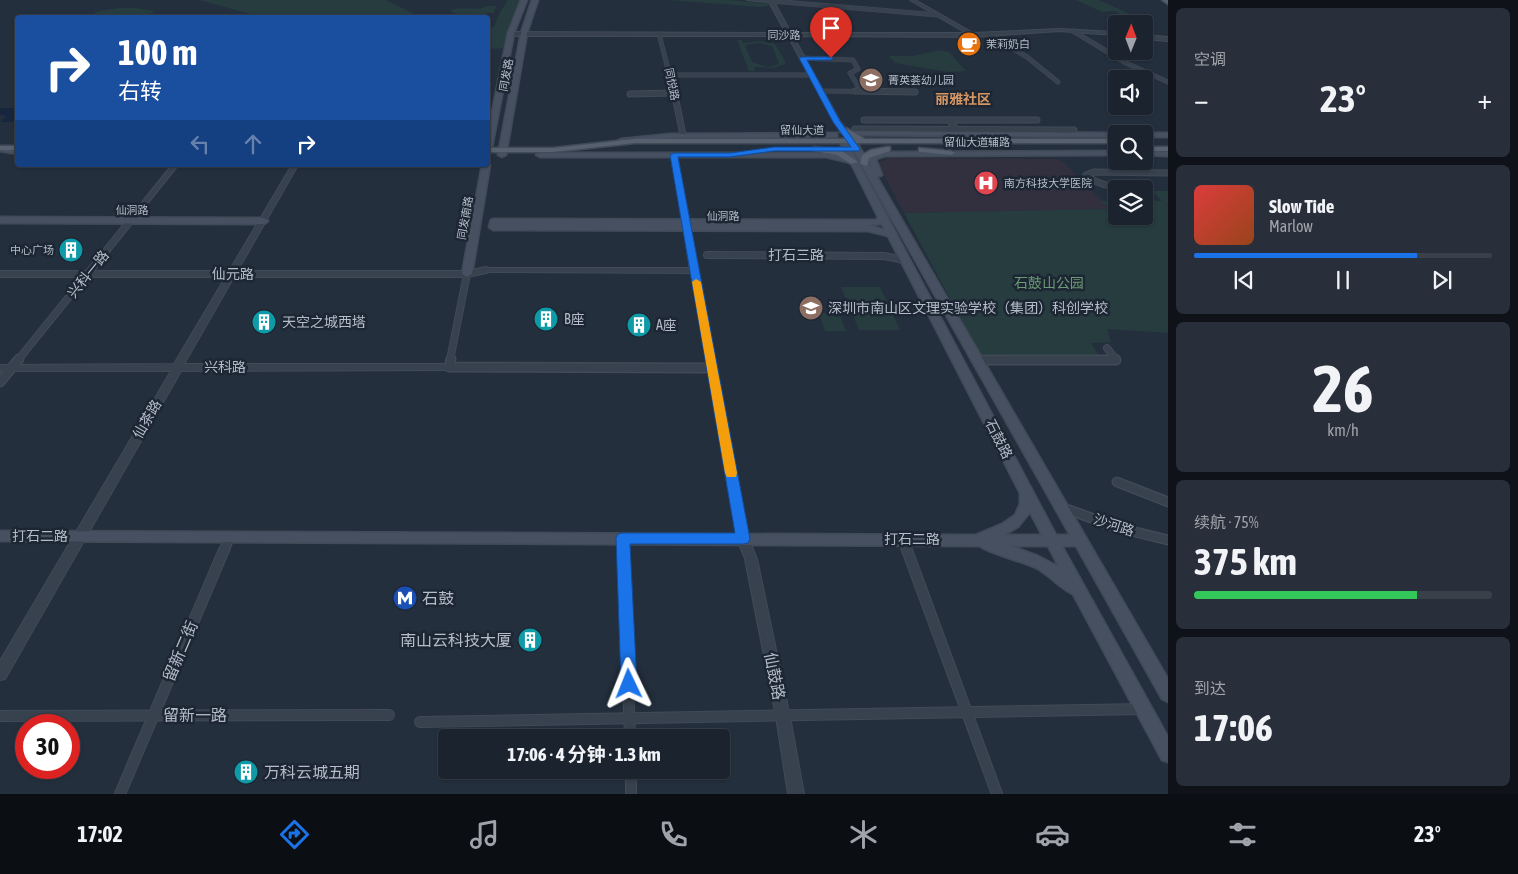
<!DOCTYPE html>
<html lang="zh">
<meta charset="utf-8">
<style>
body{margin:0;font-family:"Asap Condensed","Noto Sans SC",sans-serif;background:#282f3a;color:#f1f3f6;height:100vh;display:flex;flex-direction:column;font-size:19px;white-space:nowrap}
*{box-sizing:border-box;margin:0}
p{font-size:16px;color:#a0a4aa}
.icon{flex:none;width:28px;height:28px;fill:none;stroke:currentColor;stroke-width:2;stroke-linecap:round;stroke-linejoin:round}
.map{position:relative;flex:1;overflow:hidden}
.side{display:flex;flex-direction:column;gap:8px;padding:8px;background:#0f1319;width:350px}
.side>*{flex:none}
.guide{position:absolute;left:15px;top:15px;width:475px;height:152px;border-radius:5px;box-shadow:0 1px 4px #0004,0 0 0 1px #39404a;background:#1a4fa0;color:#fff;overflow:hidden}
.needle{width:32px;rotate:1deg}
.fabs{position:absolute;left:1108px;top:15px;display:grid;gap:10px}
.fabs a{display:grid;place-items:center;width:45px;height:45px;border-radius:5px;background:#1b232e;box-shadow:0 1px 4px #0004,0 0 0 1px #39404a;font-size:25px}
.speed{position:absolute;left:15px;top:714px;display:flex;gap:10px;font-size:25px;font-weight:700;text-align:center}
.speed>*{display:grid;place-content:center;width:65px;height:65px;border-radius:50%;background:#1b232e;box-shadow:0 1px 4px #0004,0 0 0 1px #39404a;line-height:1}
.speed .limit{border:8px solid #d22;background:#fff;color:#111}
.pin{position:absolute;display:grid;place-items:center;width:42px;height:42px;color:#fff;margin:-51px -21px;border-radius:50% 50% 50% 0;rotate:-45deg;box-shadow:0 0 5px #0007}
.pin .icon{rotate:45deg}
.me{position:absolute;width:55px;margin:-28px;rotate:358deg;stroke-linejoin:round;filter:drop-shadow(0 0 4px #0008)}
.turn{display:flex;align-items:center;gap:18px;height:105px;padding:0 20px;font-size:22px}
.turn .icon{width:65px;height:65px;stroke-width:2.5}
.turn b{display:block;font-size:35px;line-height:42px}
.lanes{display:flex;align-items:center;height:48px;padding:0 20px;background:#0003;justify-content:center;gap:25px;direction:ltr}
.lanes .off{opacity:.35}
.big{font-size:38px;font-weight:700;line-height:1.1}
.side .card{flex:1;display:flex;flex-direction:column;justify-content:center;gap:8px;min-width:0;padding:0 18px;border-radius:8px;background:#282f3a}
.side .dial{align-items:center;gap:0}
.dial b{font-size:65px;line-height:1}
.song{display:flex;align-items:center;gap:15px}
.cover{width:60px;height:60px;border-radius:8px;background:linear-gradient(135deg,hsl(0 70% 55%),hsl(20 70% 35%))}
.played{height:5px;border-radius:2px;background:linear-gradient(90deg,#1a73e8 75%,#39404a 75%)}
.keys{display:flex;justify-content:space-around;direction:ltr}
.heat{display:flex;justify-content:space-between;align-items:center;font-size:28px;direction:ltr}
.charge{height:8px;border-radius:4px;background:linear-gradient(90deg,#34c759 75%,#39404a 0)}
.trip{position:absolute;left:438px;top:729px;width:292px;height:50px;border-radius:5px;background:#1b232e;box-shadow:0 1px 4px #0004,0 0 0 1px #39404a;font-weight:700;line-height:50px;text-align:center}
.dock{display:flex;height:80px;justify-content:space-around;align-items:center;background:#0b0e12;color:#a0a4aa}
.dock .icon{width:35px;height:35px}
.dock .on{color:#1a73e8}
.dock b{font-size:22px;color:#f1f3f6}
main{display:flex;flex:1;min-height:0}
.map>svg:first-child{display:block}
.medical{fill:#32303f}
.green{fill:#263c3f;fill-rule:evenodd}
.water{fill:#17263c}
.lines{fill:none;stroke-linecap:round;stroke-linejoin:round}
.minor-far4-casing{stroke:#414a57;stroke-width:5}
.minor-far3-casing{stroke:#414a57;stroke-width:7}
.minor-far2-casing{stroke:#414a57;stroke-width:8}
.minor-far1-casing{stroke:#414a57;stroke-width:11}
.minor-casing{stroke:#414a57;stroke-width:12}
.tertiary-casing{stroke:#414a57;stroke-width:2}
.secondary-casing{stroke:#414a57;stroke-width:3}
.primary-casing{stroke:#414a57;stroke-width:3}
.minor-far4{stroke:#38414e;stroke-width:4}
.minor-far3{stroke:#38414e;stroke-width:5}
.minor-far2{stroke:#38414e;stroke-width:6}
.minor-far1{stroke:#38414e;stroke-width:8}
.minor{stroke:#38414e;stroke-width:10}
.tertiary{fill:#38414e;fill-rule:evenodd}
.secondary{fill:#465061;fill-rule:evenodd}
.primary{fill:#56606e;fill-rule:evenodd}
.route{fill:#1a73e8;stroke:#114b97}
.slow{fill:#f59e0b}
.labels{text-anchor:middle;stroke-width:5;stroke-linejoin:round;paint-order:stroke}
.far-street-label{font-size:11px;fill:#b4bcc9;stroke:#1d2633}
.far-poi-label{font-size:11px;fill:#b4bcc9;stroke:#1d2633;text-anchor:start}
.far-quarter-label{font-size:14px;font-weight:bold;fill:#d59563;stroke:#1d2633}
.street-label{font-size:14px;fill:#b4bcc9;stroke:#1d2633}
.park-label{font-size:14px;fill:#6b9a76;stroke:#1d2633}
.poi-label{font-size:14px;fill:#b4bcc9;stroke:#1d2633;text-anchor:start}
.near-poi-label{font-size:16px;fill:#b4bcc9;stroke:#1d2633;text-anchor:start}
.near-street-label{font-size:16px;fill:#b4bcc9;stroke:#1d2633}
</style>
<main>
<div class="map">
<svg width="1168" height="794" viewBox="0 0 1168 794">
<rect width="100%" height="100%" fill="#242f3e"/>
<path class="medical" d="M889 158 1057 159 1062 161 1110 209 904 213 879 166V163Z"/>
<g class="green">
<path d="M199 0H386L420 17H262Z"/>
<path d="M508 0H520L510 26 505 48 489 49 488 55V27H494L500 12Z"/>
<path d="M668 0H727L769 3 768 6 760 7Z"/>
<path d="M1076 0H1099L1134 16 1126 17 1114 11 1102 12Z"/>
<path d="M486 6H496L494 13H486L485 16H461L450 11C460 4 476 13 486 6Z"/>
<path d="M121 8H135L154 11 146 17H138L140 15 137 18 89 17 98 11Z"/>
<path d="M737 40H742L743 43 760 41 775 44 785 61V64L773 68 754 67 755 71H749ZM760 43 772 46 779 64 768 67 752 62 745 46 749 44Z"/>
<path d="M940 50 949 52 966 71 949 72 895 63 889 56H913Z"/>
<path d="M1152 191H1168V333L1107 329 1111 342 1091 343 1100 357 980 354 904 213 1109 209 1101 201H1116V216H1144V201H1162Z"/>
<path d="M841 287H880L900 330H859Z"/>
<path d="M819 313H839L846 331H825Z"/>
</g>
<path class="water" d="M0 108H17V122H0L6 116 0 115Z"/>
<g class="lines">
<defs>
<g id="minor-far4">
<path d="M771 1 938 15"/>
<path d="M1073 31 1126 63 1168 82"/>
<path d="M659 34 674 93"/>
<path d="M989 34 1027 57 1058 82"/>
<path d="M802 58 853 60 858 69 850 73 861 91"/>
<path d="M670 75H812"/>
<path d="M820 91 915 92"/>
</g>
<g id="minor-far3">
<path d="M674 91 683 135"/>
<path d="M855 91 915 92"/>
<path d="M630 94 674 93"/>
<path d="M864 120H949"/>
<path d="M855 129 1074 130"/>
<path d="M957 130 949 120H1037"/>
<path d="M1143 187C1122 187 1103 189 1086 175L1094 172 1168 173"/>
<path d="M139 210 175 165"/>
</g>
<g id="minor-far2">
<path d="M707 255 884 256 900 259 908 264"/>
<path d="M0 274H467L486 270"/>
<path d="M1107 348 1116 360"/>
<path d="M18 360 140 209"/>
<path d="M450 360 467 274"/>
</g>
<g id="minor-far1">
<path d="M451 359 449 367 712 368"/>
<path d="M976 360H1116L1115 359"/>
<path d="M0 382 19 359"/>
<path d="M1117 482 1168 502"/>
<path d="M1061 507 1119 528 1168 540"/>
<path d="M623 538V551"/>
<path d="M903 539 907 551"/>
<path d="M224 551 230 536"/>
</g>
<g id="minor">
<path d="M623 550 630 738"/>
<path d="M907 550 997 794"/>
<path d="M0 716 389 715"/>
<path d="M420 722 1144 709"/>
<path d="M631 770V794"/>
<path d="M120 794 224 550"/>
</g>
<g id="tertiary">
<path d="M747 0H773L791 33H966L910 0H915L973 33 1059 29 1116 32V35L1059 31 972 37 793 36 840 121 855 141 852 143 850 142 834 122 788 36H511L508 34 511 32 786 33 769 2Z"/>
<path d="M1144 35 1168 37V41L1144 39Z"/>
<path d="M674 153 677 155 749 539 757 559 790 717 804 794H788L776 717 745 559 737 539 691 273 486 272 482 270 486 268H690L671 155Z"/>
<path d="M292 165H298L184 364H449L454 367 449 370 181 371 5 679 0 680V661L171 371H0V365L174 364Z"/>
</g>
<g id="secondary">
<path d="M521 0H527L514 33 492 147 488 149V132L508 33Z"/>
<path d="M532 0H538L527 33 506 155 502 157 498 155 521 33Z"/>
<path d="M844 131 1116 133 1119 134H1116V137L847 135 843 133Z"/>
<path d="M834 133H837V137L670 138 621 143 617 141 621 139 670 134Z"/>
<path d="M1144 133H1168V137H1144V134H1141Z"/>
<path d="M840 139 847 141 1056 535H1070L848 141 855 139 872 169 868 159C873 153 878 153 885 152L1116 151V155L885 156 876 159 882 175 877 177 1168 679V702L1162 699 1076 546H1062L1168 737V762L1162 760 1073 594C1062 590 1050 576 1038 569 1025 562 988 553 980 546L0 541V531L976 535 1002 524 1015 515 1020 504V493L888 236 868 231 493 230 489 227 491 220 494 219 876 220 878 217 851 163 826 157H540L536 155 540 153H826L848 157 839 141ZM882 224 885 230 868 225ZM1030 512 1042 535H1004L1018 527ZM1011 546H1048L1059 567 1038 556Z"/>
<path d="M0 147 18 150V154L0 151Z"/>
<path d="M1144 151 1168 152V156L1144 155Z"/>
<path d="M488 163 490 165 472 274 467 277 462 274 482 165H488Z"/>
<path d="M0 217 264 218 268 221 264 224 0 223Z"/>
</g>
<g id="primary">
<path d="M1162 0H1168V4Z"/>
<path d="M840 128H846L865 139H1116V143H635L553 152H488V148H553L635 139H854L840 132Z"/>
<rect x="0" y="146" width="18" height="4"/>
<path d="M814 147 842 151 858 162 851 164 837 155 814 151Z"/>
<path d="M887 147H890V151L869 158 867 166 860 164 862 155 871 150Z"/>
<rect x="1144" y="147" width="24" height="4"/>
<path d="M919 148 951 151 955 153 951 155 922 152H919Z"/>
</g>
</defs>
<use href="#minor-far4" class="minor-far4-casing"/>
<use href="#minor-far3" class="minor-far3-casing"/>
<use href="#minor-far2" class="minor-far2-casing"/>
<use href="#minor-far1" class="minor-far1-casing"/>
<use href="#minor" class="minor-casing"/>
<use href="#tertiary" class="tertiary-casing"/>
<use href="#secondary" class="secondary-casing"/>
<use href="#primary" class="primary-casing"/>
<use href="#minor-far4" class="minor-far4"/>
<use href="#minor-far3" class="minor-far3"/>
<use href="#minor-far2" class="minor-far2"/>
<use href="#minor-far1" class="minor-far1"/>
<use href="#minor" class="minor"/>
<use href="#tertiary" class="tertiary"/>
<use href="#secondary" class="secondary"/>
<use href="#primary" class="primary"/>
</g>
<path class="route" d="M802 57H831L834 58 831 60H807L840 121 860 149 859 151H774L730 157H678L750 539 748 543 743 544H630L637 684 634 689 629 691 623 689 621 684 616 538 618 534 623 533H735L670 155 674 153H730L774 147H851L833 122 799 58Z"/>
<path class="slow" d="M696 279 701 282 737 473 736 477H727L725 473 692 282Z"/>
<defs>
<symbol id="cafe-disc" viewBox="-11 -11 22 22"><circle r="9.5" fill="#e8710a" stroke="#1d2633"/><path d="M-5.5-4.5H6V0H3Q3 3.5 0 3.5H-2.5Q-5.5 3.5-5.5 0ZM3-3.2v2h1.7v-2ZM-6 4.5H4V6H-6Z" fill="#fff"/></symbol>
<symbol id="school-disc" viewBox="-11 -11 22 22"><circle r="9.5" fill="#8d6e63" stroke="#1d2633"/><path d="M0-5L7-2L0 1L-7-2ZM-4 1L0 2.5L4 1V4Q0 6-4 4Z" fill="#fff"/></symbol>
<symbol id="hospital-disc" viewBox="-11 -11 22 22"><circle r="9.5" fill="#e0444e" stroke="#1d2633"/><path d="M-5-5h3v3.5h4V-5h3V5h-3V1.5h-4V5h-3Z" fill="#fff"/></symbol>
<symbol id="building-disc" viewBox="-11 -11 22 22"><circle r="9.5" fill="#0f9aa8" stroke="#1d2633"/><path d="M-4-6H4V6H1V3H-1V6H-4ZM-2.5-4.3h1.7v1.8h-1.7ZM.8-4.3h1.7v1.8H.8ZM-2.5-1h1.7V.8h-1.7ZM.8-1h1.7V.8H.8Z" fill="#fff"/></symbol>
<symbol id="metro-disc" viewBox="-11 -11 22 22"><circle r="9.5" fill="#1a4fb4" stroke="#1d2633"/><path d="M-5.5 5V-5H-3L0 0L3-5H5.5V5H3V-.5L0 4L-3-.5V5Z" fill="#fff"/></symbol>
</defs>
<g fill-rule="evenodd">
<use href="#cafe-disc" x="955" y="30" width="28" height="28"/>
<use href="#school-disc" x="857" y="66" width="28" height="28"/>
<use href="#hospital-disc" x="972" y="169" width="28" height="28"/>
<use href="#building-disc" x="57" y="236" width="28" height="28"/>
<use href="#school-disc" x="797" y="294" width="28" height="28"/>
<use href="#building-disc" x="532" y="305" width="28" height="28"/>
<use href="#building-disc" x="250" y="308" width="28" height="28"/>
<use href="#building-disc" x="625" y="311" width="28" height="28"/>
<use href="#metro-disc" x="391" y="584" width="28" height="28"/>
<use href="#building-disc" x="516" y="626" width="28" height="28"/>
<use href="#building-disc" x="232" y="758" width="28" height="28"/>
</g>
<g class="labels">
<g class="far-street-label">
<text x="784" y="39">同沙路</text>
<text transform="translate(506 75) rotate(-80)" y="4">同发路</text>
<text transform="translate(672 84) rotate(78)" y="4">同悦路</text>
<text x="802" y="134">留仙大道</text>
<text x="977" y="146">留仙大道辅路</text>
<text x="132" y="214">仙洞路</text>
<text x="723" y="220">仙洞路</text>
<text transform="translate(465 218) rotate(-80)" y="4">同发南路</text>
</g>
<g class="far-poi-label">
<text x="986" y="48">茉莉奶白</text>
<text x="888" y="84">菁英荟幼儿园</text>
<text x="1004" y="187">南方科技大学医院</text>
<text x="54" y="254" text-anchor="end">中心广场</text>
</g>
<g class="far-quarter-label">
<text x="963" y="104">丽雅社区</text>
</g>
<g class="street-label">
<text x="796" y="260">打石三路</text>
<text transform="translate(88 274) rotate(-51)" y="5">兴科一路</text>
<text x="233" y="279">仙元路</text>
<text x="225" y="372">兴科路</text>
<text transform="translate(147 419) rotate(-60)" y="5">仙茶路</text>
<text transform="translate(999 439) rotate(63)" y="5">石鼓路</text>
<text transform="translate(1114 525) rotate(18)" y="5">沙河路</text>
<text x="40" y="541">打石二路</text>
<text x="912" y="544">打石二路</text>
</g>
<g class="park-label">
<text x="1049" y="288">石鼓山公园</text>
</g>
<g class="poi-label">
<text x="828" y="313">深圳市南山区文理实验学校（集团）科创学校</text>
<text x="564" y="324">B座</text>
<text x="282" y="327">天空之城西塔</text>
<text x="656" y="330">A座</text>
</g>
<g class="near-poi-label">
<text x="422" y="604">石鼓</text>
<text x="512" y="646" text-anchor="end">南山云科技大厦</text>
<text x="264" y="778">万科云城五期</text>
</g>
<g class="near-street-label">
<text transform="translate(180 651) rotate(-67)" y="6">留新二街</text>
<text transform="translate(775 676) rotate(79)" y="6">仙鼓路</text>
<text x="195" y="721">留新一路</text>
</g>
</g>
</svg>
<div class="fabs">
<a><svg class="needle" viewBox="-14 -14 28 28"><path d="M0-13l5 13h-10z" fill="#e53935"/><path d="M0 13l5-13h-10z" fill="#a0a4aa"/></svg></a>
<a><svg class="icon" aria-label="sound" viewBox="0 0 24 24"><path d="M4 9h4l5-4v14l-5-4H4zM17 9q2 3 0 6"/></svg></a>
<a><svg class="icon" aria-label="search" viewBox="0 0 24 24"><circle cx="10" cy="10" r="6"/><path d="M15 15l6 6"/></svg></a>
<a><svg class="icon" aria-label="layers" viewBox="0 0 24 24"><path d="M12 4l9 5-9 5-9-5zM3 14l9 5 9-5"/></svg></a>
</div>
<div class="speed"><div class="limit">30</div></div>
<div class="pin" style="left:831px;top:58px;background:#d93025"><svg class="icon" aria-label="arrive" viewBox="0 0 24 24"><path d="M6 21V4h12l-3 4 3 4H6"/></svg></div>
<svg class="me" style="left:629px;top:684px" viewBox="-20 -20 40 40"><path d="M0-17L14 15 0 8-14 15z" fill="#1a73e8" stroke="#fff" stroke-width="4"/></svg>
<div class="trip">17:06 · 4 分钟 · 1.3 km</div>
<div class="guide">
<div class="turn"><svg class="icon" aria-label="right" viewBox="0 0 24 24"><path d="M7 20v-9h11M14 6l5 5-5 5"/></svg><div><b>100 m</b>右转</div></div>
<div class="lanes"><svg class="icon off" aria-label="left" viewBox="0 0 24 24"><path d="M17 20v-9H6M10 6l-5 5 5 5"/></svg><svg class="icon off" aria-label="ahead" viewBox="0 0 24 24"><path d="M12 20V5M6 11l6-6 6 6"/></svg><svg class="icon" aria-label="right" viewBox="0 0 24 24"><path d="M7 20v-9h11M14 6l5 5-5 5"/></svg></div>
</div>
</div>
<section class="side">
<div class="card"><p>空调</p>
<div class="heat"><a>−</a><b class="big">23°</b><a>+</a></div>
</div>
<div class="card">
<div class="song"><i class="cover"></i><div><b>Slow Tide</b><p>Marlow</p></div></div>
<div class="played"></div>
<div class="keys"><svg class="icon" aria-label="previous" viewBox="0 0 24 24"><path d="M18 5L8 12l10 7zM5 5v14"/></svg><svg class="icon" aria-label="pause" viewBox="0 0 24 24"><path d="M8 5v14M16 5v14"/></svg><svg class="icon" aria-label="next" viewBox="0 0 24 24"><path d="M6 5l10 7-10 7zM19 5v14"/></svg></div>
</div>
<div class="card dial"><b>26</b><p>km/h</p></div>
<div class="card"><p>续航 · 75%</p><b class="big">375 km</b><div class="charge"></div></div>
<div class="card"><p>到达</p><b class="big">17:06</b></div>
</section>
</main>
<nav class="dock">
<b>17:02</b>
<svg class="icon on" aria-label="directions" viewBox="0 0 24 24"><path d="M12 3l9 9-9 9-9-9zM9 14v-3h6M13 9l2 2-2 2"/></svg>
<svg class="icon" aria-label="music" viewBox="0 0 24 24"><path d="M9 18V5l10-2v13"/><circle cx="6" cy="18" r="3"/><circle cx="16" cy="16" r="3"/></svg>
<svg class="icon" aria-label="phone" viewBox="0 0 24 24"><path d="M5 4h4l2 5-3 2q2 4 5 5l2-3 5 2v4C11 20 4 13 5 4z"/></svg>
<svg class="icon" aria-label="climate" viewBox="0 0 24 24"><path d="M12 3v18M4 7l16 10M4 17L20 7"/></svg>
<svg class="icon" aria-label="car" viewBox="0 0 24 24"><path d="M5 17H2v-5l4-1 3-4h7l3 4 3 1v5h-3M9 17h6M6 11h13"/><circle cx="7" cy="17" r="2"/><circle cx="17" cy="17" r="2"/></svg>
<svg class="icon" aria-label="filters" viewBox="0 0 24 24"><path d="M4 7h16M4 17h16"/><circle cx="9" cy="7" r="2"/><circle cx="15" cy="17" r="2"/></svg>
<b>23°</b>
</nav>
